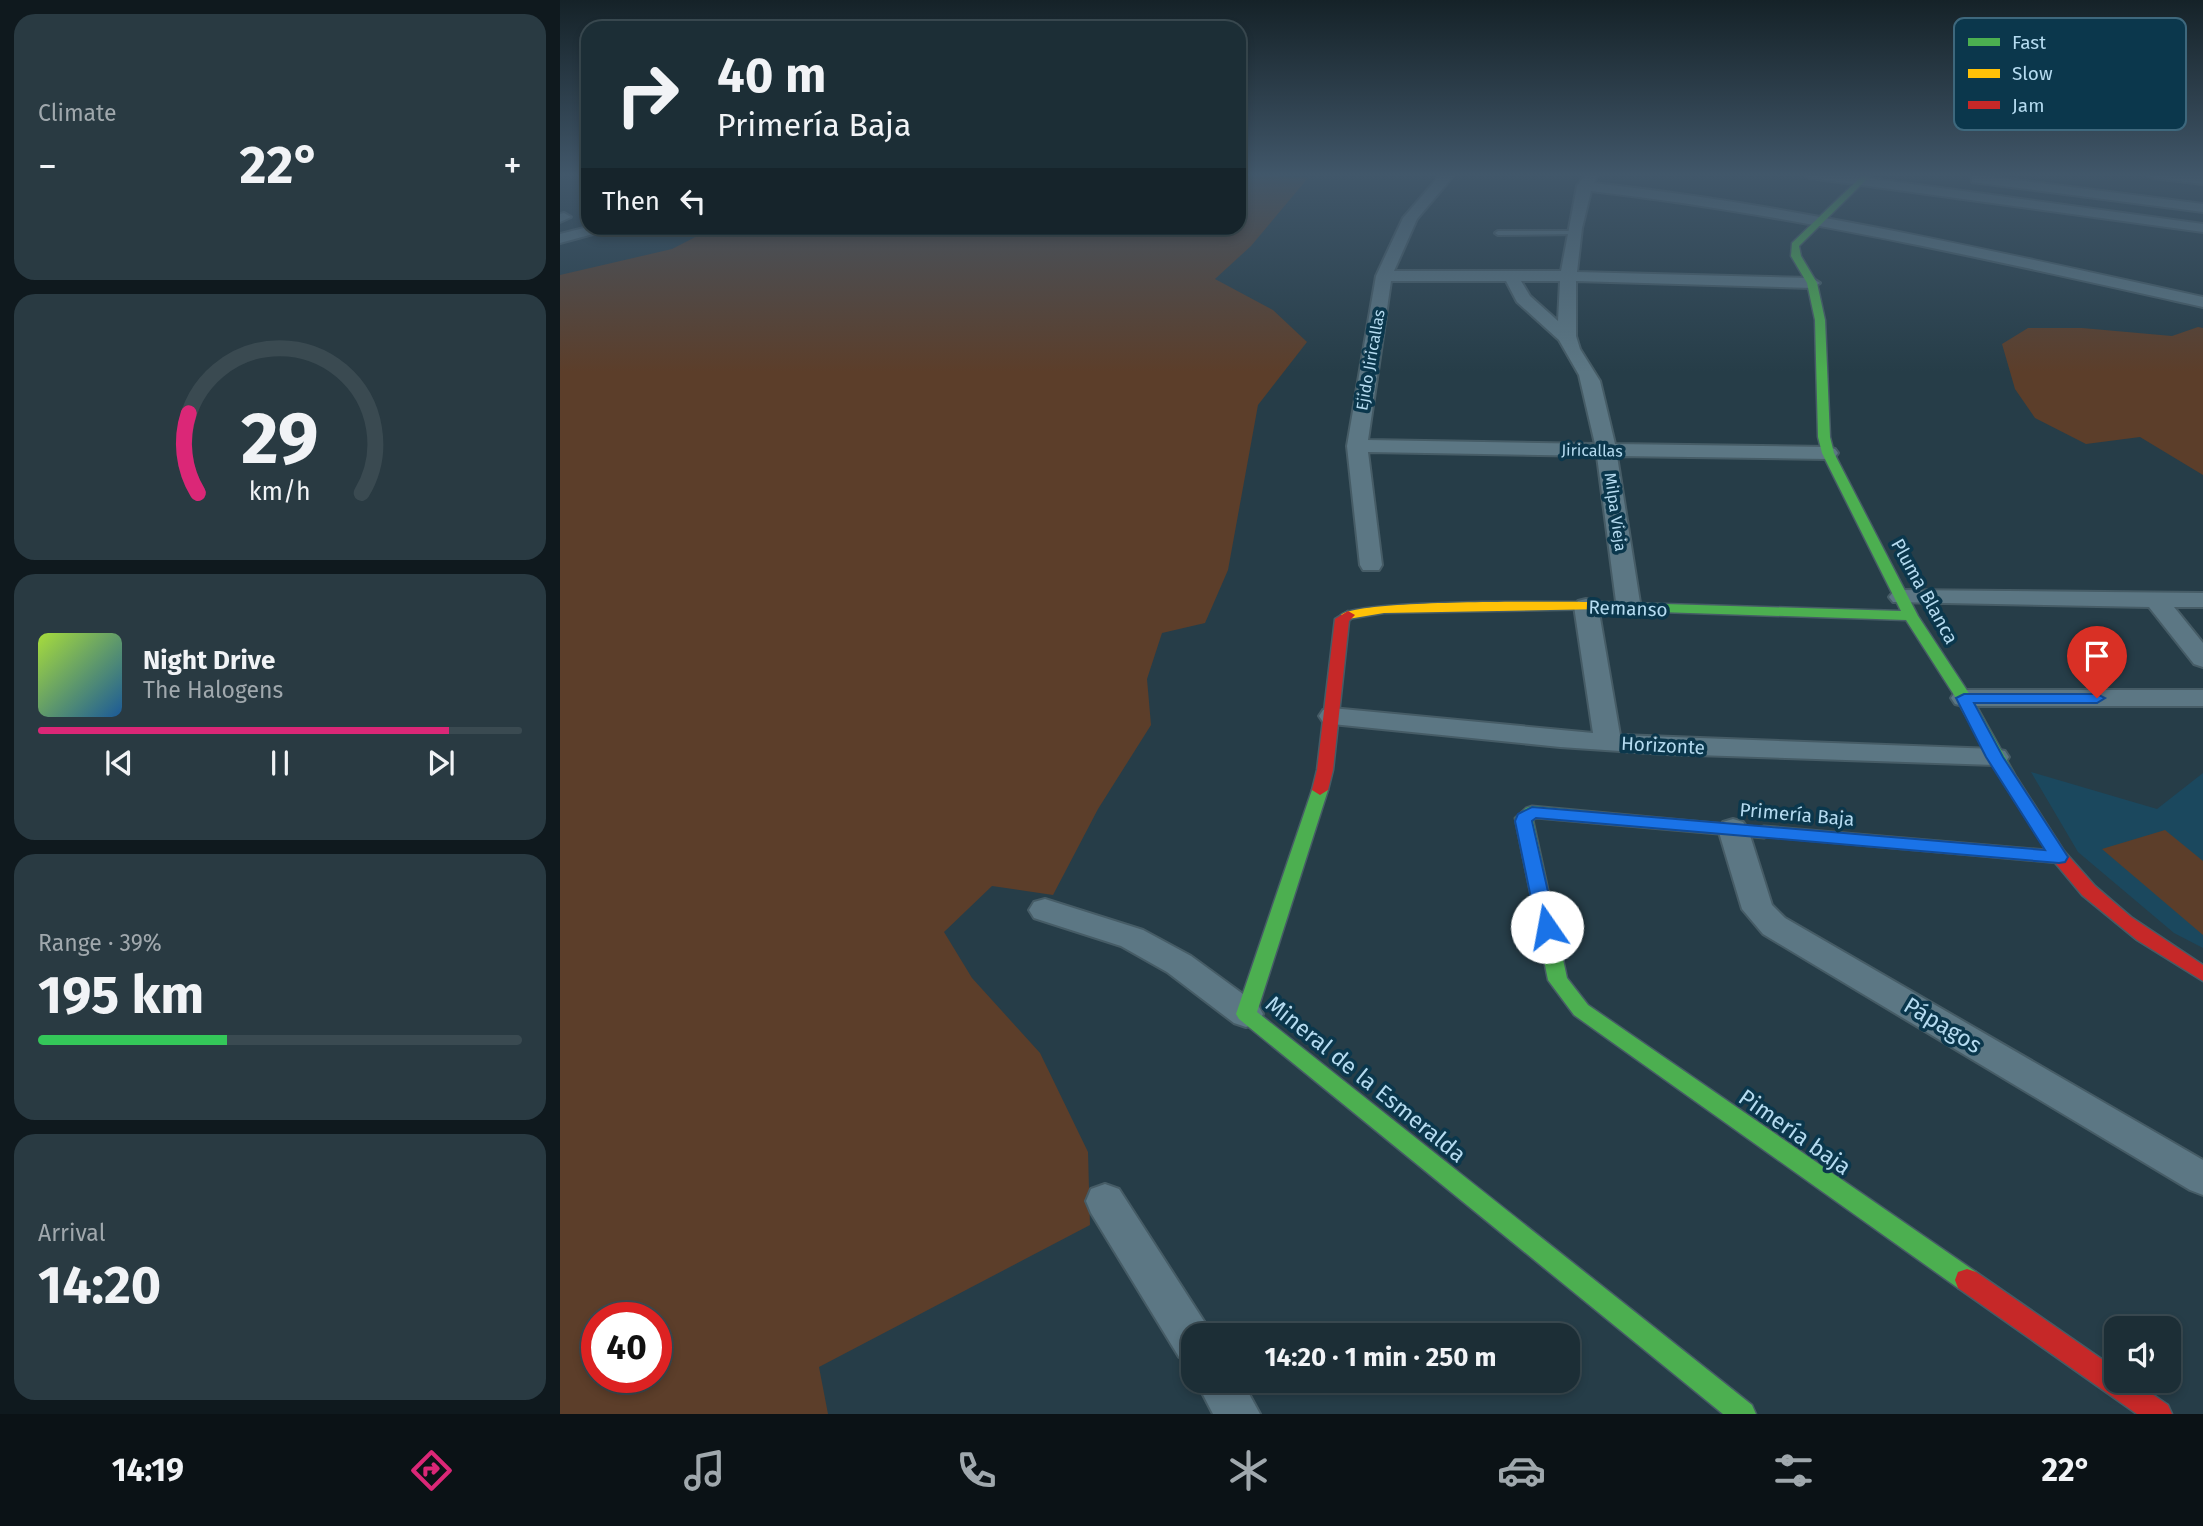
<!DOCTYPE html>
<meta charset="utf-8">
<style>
body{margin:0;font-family:"Fira Sans",sans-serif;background:#293a42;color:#f1f3f6;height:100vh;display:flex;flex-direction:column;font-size:26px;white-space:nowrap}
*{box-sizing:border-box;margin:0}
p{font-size:23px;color:#a0a8ad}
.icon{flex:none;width:38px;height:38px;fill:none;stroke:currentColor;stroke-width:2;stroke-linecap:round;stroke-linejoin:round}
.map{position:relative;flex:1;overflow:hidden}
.drawer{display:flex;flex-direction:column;gap:14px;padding:14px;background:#0f191e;width:560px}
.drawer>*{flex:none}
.hud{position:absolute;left:21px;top:21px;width:665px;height:214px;border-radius:21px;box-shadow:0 4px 10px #0003,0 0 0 2px #3a4a51;background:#1c2e36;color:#f1f3f6;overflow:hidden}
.controls{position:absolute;left:1544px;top:1316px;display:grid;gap:14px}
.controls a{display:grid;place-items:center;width:77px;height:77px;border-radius:14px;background:#1c2e36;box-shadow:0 4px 10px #0003,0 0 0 2px #3a4a51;font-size:35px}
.speed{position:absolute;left:21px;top:1302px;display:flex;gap:14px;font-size:35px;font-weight:700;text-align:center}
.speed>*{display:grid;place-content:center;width:91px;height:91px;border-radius:50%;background:#1c2e36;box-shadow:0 4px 10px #0003,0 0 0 2px #3a4a51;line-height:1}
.speed .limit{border:10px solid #d22;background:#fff;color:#111}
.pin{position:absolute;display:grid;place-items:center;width:60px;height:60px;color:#fff;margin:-72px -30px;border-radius:50% 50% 50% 0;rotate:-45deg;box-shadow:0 0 7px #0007}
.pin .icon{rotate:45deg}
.me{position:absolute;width:77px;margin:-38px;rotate:348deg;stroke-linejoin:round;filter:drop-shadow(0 0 5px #0008)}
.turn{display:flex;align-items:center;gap:24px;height:147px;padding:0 21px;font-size:32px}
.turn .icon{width:91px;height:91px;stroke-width:2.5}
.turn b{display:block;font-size:49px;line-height:60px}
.then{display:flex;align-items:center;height:66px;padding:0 21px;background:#0003;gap:14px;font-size:26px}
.big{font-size:52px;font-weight:700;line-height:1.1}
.drawer .card{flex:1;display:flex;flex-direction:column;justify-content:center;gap:10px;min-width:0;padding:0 24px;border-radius:21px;background:#293a42}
.drawer .dial{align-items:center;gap:0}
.dial svg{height:182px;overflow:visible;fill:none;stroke:#3a4a51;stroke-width:7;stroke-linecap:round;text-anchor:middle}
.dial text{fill:#f1f3f6;stroke:none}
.song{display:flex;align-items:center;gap:21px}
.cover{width:84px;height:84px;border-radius:10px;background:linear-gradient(135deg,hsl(80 70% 55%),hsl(210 70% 35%))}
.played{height:7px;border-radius:4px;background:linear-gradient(90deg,#db2777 85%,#3a4a51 85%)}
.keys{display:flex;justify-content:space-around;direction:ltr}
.heat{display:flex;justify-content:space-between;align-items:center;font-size:38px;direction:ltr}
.charge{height:10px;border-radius:5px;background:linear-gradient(90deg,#34c759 39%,#3a4a51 0)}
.trip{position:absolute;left:621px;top:1323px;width:399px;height:70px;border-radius:21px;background:#1c2e36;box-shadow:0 4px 10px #0003,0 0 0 2px #3a4a51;font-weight:700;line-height:70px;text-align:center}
.dock{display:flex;height:112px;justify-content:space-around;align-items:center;background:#0b1216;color:#a0a8ad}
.dock .icon{width:49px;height:49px}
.dock .active{color:#db2777}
.dock b{font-size:32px;color:#f1f3f6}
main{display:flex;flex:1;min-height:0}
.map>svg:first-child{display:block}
.built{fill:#1b485e}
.green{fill:#5c3e2a;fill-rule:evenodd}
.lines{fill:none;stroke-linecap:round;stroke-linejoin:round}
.lane-casing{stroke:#465c66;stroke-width:4}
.street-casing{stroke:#465c66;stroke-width:4}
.fast-casing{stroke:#465c66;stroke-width:3}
.slow-casing{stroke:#465c66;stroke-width:3}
.jam-casing{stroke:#465c66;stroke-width:3}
.lane{fill:#5c7784;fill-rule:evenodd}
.street{fill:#5c7784;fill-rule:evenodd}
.fast{fill:#4caf50;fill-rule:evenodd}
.slow{fill:#ffc107;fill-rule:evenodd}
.jam{fill:#c62828;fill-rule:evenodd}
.route{fill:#1a73e8;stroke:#114b97;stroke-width:2}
.labels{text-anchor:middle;stroke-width:7;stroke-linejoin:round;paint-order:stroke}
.far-street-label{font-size:16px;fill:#b5dbf0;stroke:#0b374c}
.street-label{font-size:19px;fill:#b5dbf0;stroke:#0b374c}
.near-street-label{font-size:23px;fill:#b5dbf0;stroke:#0b374c}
.key{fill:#0b374c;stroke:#3e687d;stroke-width:2}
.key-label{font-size:19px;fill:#b5dbf0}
</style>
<main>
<section class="drawer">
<div class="card"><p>Climate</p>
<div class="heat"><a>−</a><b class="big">22°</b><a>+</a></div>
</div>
<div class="card dial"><svg viewBox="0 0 100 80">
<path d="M14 69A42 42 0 1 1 86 69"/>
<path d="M14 69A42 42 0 0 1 10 34" stroke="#db2777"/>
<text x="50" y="56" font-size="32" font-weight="700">29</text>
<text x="50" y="72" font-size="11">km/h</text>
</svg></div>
<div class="card">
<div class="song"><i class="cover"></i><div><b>Night Drive</b><p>The Halogens</p></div></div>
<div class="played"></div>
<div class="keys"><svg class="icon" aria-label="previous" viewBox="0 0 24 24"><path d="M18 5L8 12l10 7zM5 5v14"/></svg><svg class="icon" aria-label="pause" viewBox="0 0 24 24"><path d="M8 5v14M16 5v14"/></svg><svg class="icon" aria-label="next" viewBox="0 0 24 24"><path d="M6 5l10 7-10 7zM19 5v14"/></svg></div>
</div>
<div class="card"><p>Range · 39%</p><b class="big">195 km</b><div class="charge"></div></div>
<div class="card"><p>Arrival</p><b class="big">14:20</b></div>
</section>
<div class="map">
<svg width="1643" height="1414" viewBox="0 0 1643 1414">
<rect width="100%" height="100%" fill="#263d48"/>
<path class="built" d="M1471 772 1597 809 1643 773V948L1614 933 1518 852Z"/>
<g class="green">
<path d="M679 174H720L721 177 748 178 691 246 655 279 713 310 747 342 698 405 668 570 645 623 602 633 587 679 591 725 538 809 493 895 432 886 384 932 412 978 480 1053 528 1152 530 1225 259 1367 268 1414H0V275L112 249 153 228H679ZM37 1318H96V1377H37Z"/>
<path d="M1638 327 1643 328V475L1580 437 1526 444 1475 418 1455 389 1442 344 1468 328H1522L1612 336Z"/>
<path d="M1605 830 1643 861V935L1542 849Z"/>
</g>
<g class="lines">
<defs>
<path id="lane" d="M1014 231 1017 233 1016 234 938 235 935 233 938 231Z"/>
<g id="street">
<path d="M881 174H895L857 219 834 271H1001L1017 186 1026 174H1038L1034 183C1240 206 1441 253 1643 297V307C1440 262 1238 215 1031 191L1022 228 1017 272 1252 278 1260 283 1252 288 1016 281V336L1020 349 1040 381 1055 444 1268 447 1275 449 1278 453 1275 457 1268 459 1057 456 1081 609 1077 614H1061L1057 609 1037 456 808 452 822 565 819 570H803L800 565 787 446 816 276 843 218ZM831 281H946L957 302 999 340 1019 375 1035 444 808 440ZM961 281H1000L998 321 970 296Z"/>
<path d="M1243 174H1278L1643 224V232L1250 178Z"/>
<path d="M1586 174 1643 176V184L1593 178Z"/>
<path d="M1417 175 1643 204V212L1412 182V176Z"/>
<path d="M4 213 11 217 0 222V214Z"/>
<path d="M28 227 46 228 44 231 0 243V234Z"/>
<path d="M1341 590 1643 593V607H1614L1643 643V667L1634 664 1589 607 1333 602 1329 597 1333 592Z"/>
<path d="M1026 599 1034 601 1038 606 1060 735 1435 749 1445 751 1449 757 1445 763 1435 765 1105 754 1000 747 772 724 763 722 759 716 763 710 772 708 1033 733 1014 606 1018 601Z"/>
<path d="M1404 690H1643V706H1404L1395 704 1391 698 1395 692Z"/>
<path d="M1173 819 1183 822 1188 829 1212 905 1225 918 1643 1160V1195L1630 1190 1203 934 1182 909 1158 829 1163 822Z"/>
<path d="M485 899 583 930 631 956 698 1005 703 1014 698 1023 686 1027 674 1023 607 972 561 946 474 918 469 910 474 902Z"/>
<path d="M545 1184 559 1189 649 1329 652 1335H634V1363L619 1357 531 1213 526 1201 531 1189Z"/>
<path d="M636 1381H682L700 1414H653Z"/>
</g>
<g id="fast">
<path d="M1304 174H1312L1239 246 1241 256 1257 283 1265 320 1270 437 1274 453 1358 616 1412 698 1459 782 1451 787 1443 782 1396 698 1346 620 1039 610 1032 606 1039 602 1341 611 1262 453 1258 437 1255 320 1247 283 1231 256 1232 243Z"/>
<path d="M760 785 768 790 697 1012 1192 1405 1196 1414H1163L679 1019 676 1014 752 790Z"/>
<path d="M972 806 1210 828 1213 832 1210 836 1204 838 976 818 973 820 1007 978 1028 1005 1416 1272 1419 1280 1416 1288 1407 1291 1398 1288 1014 1015 988 980 955 818 966 808Z"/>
</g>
<g id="slow">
<path d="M1039 602 1046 606 1044 609 824 613 788 619 781 615C798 599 1002 602 1039 602Z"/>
<path d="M1204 826 1499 851 1505 853 1508 857 1505 861 1499 863 1198 836 1195 832 1198 828Z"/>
</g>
<g id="jam">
<path d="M788 611 795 615 789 621 773 770 768 790 760 795 752 790 757 770 775 619Z"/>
<path d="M1451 777 1457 778 1504 851 1535 886 1571 917 1643 965V981L1577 940 1522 895 1492 859 1443 782Z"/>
<path d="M1407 1269 1416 1272 1556 1369V1381H1573L1608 1405 1612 1414H1577L1398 1288 1395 1280 1398 1272Z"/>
</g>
</defs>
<use href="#lane" class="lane-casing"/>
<use href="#street" class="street-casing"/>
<use href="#fast" class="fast-casing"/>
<use href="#slow" class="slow-casing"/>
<use href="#jam" class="jam-casing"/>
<use href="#lane" class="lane"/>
<use href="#street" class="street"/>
<use href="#fast" class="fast"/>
<use href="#slow" class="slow"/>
<use href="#jam" class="jam"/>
</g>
<linearGradient id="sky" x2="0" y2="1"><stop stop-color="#152228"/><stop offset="0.47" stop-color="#41576a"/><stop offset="1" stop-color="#41576a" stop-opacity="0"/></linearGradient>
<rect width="1643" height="372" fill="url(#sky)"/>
<path class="route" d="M1404 694H1537L1545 698 1537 703H1414L1443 757 1508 857 1505 862 1499 863 976 818 972 821 996 927 994 932H980L977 927 955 821 958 814 972 807 1485 850 1426 757 1396 698Z"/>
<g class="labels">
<g class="far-street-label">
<text transform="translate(810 360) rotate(-80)" y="6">Ejido Jiricallas</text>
<text transform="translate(1032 450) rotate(1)" y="6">Jiricallas</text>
<text transform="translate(1056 512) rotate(82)" y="6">Milpa Vieja</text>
</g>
<g class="street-label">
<text transform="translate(1365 591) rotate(61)" y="7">Pluma Blanca</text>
<text transform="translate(1068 608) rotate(2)" y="7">Remanso</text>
<text transform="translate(1103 745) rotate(3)" y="7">Horizonte</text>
<text transform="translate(1237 814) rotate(5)" y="7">Primería Baja</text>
</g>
<g class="near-street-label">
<text transform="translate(1383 1025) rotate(31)" y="8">Pápagos</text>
<text transform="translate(806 1079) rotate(39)" y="8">Mineral de la Esmeralda</text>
<text transform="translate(1235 1132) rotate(35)" y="8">Pimería baja</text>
</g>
</g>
<rect x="1394" y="18" width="232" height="112" rx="10" class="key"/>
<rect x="1408" y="38" width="32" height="8" fill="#4caf50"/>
<rect x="1408" y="69" width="32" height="9" fill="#ffc107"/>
<rect x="1408" y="101" width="32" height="8" fill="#c62828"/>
<g class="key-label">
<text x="1452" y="49">Fast</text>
<text x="1452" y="80">Slow</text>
<text x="1452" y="112">Jam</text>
</g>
</svg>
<div class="controls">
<a><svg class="icon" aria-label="sound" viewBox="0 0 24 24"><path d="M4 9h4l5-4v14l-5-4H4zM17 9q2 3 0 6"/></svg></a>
</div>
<div class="speed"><div class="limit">40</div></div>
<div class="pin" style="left:1537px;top:698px;background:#d93025"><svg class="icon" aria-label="arrive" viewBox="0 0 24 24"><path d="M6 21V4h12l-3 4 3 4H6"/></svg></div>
<svg class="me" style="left:987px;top:927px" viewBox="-20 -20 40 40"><circle r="19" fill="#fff"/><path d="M0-13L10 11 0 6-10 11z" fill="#1a73e8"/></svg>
<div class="trip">14:20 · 1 min · 250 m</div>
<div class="hud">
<div class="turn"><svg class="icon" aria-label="right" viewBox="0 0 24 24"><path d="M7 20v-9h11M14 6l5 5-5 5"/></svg><div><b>40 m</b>Primería Baja</div></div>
<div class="then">Then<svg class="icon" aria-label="left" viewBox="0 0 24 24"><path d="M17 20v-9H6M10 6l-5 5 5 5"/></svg></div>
</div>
</div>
</main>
<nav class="dock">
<b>14:19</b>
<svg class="icon active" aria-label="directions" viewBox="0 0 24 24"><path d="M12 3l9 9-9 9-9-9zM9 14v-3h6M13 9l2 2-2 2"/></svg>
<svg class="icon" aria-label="music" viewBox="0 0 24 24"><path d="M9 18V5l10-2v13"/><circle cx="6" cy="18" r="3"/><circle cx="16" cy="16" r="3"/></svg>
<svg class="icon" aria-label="phone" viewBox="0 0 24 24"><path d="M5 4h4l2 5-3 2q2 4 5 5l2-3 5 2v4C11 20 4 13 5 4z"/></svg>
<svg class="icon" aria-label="climate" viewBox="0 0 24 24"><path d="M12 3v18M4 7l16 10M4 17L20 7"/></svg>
<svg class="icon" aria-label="car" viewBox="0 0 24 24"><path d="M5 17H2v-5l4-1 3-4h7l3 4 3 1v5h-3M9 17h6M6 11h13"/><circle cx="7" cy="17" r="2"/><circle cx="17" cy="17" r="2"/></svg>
<svg class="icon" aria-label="filters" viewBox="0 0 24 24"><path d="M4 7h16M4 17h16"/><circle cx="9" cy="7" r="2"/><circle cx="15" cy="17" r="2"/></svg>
<b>22°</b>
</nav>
